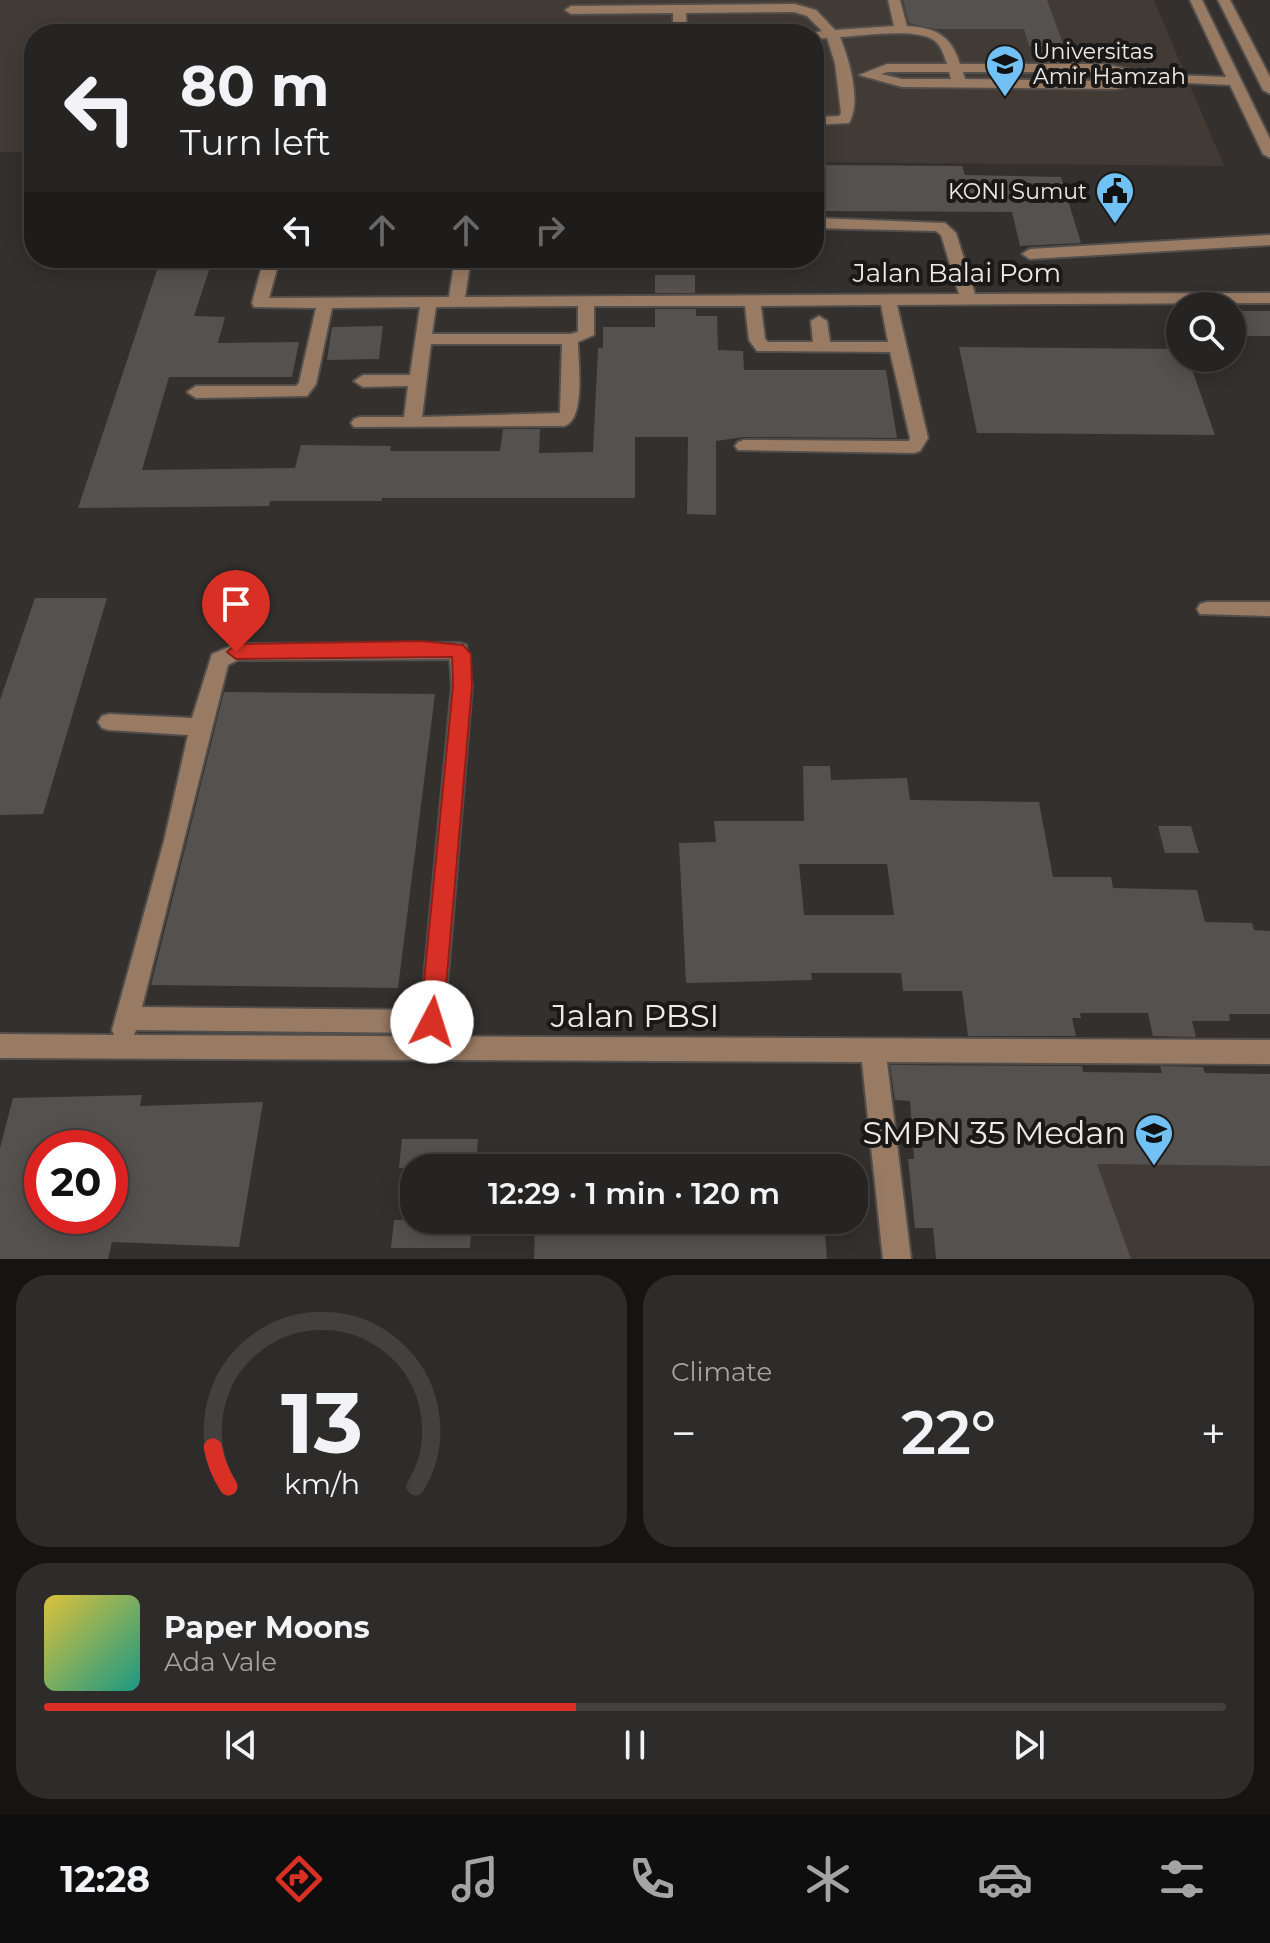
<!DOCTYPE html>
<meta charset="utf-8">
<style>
body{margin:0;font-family:Montserrat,sans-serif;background:#2e2c2a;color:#f1f3f6;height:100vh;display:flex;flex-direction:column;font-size:30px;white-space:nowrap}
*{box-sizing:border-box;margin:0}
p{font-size:26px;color:#a4a4a5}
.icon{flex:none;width:44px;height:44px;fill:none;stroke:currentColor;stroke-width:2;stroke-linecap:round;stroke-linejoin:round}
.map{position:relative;height:1259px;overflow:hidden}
.sheet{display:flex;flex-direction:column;gap:16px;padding:16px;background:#151413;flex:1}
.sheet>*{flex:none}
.top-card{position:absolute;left:24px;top:24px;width:800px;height:244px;border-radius:32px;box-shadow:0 4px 20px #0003,0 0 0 2px #424140;background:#262422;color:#f1f3f6;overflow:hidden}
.fabs{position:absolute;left:1166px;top:292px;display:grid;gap:16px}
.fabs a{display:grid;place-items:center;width:80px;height:80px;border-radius:50%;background:#262422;box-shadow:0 4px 20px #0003,0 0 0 2px #424140;font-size:40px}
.speed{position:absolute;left:24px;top:1130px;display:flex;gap:16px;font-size:40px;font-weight:700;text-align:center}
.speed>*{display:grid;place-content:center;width:104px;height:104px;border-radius:50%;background:#262422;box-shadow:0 4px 20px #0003,0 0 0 2px #424140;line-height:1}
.speed .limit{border:12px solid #d22;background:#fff;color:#111}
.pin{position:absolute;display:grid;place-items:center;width:68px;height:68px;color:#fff;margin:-82px -34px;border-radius:50% 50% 50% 0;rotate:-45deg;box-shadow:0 0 8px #0007}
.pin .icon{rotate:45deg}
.me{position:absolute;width:88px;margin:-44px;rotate:5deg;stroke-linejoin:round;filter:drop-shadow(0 0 6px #0008)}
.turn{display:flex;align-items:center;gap:28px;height:168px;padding:0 24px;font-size:36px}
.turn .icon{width:104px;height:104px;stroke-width:2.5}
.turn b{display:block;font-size:56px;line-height:68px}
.lanes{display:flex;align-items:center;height:76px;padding:0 24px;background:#0003;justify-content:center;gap:40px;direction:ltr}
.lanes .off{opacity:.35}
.big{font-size:60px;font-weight:600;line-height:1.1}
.sheet .widget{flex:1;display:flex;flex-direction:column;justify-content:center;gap:12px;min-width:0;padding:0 28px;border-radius:32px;background:#2e2c2a}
.sheet .dial{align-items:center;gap:0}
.dial svg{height:208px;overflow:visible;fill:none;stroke:#424140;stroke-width:7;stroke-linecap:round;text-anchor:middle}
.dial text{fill:#f1f3f6;stroke:none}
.song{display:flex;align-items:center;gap:24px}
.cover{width:96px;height:96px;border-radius:12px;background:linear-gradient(135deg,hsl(50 70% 55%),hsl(170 70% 35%))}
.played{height:8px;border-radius:4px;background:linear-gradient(90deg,#d93025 45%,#424140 45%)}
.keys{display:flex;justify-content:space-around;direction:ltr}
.heat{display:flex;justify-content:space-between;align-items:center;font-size:44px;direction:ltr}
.sheet .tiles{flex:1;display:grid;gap:16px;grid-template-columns:1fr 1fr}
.widget:last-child{grid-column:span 2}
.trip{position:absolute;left:400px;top:1154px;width:468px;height:80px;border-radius:32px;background:#262422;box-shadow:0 4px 20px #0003,0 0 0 2px #424140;font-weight:600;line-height:80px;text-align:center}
.dock{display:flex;height:128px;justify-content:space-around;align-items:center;background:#0f0e0e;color:#a4a4a5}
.dock .icon{width:56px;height:56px}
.dock .selected{color:#d93025}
.dock b{font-size:36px;color:#f1f3f6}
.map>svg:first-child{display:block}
.built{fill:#423a35}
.building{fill:#54514f;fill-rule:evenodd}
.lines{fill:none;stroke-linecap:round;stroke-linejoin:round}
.minor-casing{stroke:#514e4c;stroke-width:4}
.minor{fill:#997b64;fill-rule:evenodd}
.route{fill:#d93025;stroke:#8d1f18;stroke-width:2}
.labels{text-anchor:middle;stroke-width:8;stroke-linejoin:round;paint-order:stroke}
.far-poi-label{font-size:22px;fill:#edebea;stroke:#1a1918;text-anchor:start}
.street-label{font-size:26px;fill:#edebea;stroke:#1a1918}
.near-street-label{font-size:32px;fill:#edebea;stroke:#1a1918}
.near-poi-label{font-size:32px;fill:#edebea;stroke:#1a1918;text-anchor:end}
</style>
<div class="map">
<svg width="1270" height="1259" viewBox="0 0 1270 1259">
<rect width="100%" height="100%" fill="#33302e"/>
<g class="built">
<path d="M0 0H1154L1224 166 814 162V34H34V152H0Z"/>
<path d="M1021 1072 1270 1076V1259H1054Z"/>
</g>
<g class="building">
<path d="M903 0H1047L1064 46H1029L1024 29H935L909 23Z"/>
<path d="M814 165 962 166 965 175 1061 177 1081 243 1020 246 1012 212 814 211Z"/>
<path d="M161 258H213L194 316 225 317 218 343 299 342 292 377H169L142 470 295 468 301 445 391 446 390 451H500L503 429H540L539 453 593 452 598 348H603V327H655V309H696V316H717L718 350 743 351 744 370H886L897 438 744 437 716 441V515L687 514 688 437H635V498H382V501H270L269 506 78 508Z"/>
<rect x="655" y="275" width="40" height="18"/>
<rect x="1232" y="311" width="38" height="25"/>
<path d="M383 326 379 359 327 360 332 327Z"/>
<path d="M959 347 1180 349V358H1188L1215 435 977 433Z"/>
<path d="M35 598H107L43 814 0 815V700Z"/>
<path d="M224 692 435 694 398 988 151 985Z"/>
<path d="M803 766H830L831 780 907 778 910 800 1039 802 1053 877H1111L1113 888 1197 890 1205 922 1252 923 1254 930 1270 931V1014H1229L1230 1021H1192L1196 1037 1153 1036 1148 1013H1080L1081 1018H1072L1076 1036H968L962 991H903L901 973H811L812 980 686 983 679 843 716 842 714 821H804ZM799 864H887L894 915H804Z"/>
<path d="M1158 826H1191L1199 853H1165Z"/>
<path d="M890 1065 1082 1066 1083 1072 1162 1073 1160 1066 1203 1067 1205 1073 1270 1074V1166L1097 1164 1131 1259H936L933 1228H915L908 1159H914L910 1101 895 1100Z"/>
<path d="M142 1095 140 1106 263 1102 239 1247 112 1242 108 1259H0V1148L13 1098ZM42 1148H110V1216H42Z"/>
<path d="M402 1139H478L476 1168H399Z"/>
<path d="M394 1220H472L470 1248H391Z"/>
<path d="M535 1220H824L827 1259H534Z"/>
</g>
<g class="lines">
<defs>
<g id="minor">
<path d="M888 0H900L907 26C936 28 951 35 960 64H1104L1149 74 1226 77 1190 0H1202L1270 139V158L1263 154 1230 85 1146 81 1116 89 902 87 859 75 887 64H947C944 56 942 47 935 41 918 27 862 36 840 37 849 59 862 102 849 123L814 125V117L839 116 841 113 835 64 827 38 814 39V34H808L822 31 807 16 794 12 686 13 687 34H673V13L571 14 565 10 571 6 795 4 816 10 835 30 894 26ZM888 72H949L951 79H902L881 74ZM963 72H1104L1129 78 1116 81 965 79Z"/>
<path d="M1218 0H1230L1270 77V94L1263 90Z"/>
<path d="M814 218 945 223 956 233 975 294 1270 293V303L897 305 928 438 920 451 914 453 738 450 735 446 738 442 744 440 909 441 910 438 890 352 757 351 749 340 745 306H594V335L578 342C578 362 586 420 564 426L354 427 351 423 354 419 360 417H404L408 386 363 387 354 381 363 375H410L420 307 332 308 316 384 307 396 196 398 187 392 196 386H296L299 383 316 308 254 307 252 303 264 258H280L269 298 449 297 455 258H471L465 297 959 294 941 235 936 231 814 228ZM881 305 888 342H830L827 321 819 316 811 321 813 342H768L765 339 761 306ZM578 306V332L570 334H432L436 307ZM431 344H562L560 413 422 417Z"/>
<path d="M1270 235V245L1030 259 1022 254 1030 249Z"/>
<path d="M559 258H575V260L567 265 561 263Z"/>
<path d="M1207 602H1270V616L1200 614 1197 609 1200 604Z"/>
<path d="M459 643 466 645 472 686 444 1022 441 1030 432 1033 136 1030 134 1035 1270 1040V1064L887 1062 911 1259H883L862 1062 0 1058V1034L114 1035 112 1030 164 841 188 735 109 730 102 728 98 722 102 716 109 714 192 718 212 654 236 644ZM450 659 452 686 421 1010 142 1007 228 665 238 660Z"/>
</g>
</defs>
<use href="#minor" class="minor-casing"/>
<use href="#minor" class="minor"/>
</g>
<path class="route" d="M422 641 463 645 471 654 472 686 443 1022 439 1030 432 1033 424 1030 420 1022 453 686 452 657 236 659 227 652 236 644Z"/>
<defs>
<symbol id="university-pin" viewBox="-11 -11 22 30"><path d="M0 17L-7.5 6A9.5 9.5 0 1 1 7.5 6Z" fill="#71c1f5" stroke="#1a1918"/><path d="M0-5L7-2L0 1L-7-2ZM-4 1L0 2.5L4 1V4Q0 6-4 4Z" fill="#111"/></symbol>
<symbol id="civic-pin" viewBox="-11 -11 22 30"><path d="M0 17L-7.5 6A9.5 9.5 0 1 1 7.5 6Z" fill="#71c1f5" stroke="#1a1918"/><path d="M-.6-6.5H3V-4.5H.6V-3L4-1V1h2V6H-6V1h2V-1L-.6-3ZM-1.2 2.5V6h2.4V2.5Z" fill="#111"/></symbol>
<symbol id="school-pin" viewBox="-11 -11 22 30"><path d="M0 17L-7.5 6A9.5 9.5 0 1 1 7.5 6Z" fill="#71c1f5" stroke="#1a1918"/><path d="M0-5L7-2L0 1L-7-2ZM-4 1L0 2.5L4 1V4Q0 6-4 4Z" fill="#111"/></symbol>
</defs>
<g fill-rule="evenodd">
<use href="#university-pin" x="983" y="42" width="44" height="60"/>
<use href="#civic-pin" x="1093" y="169" width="44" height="60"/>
<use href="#school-pin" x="1132" y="1111" width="44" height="60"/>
</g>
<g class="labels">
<g class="far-poi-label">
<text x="1033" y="59">Universitas<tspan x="1033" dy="25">Amir Hamzah</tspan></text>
<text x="1087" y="199" text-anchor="end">KONI Sumut</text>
</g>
<g class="street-label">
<text x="957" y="282">Jalan Balai Pom</text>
</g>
<g class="near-street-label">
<text x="635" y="1027">Jalan PBSI</text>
</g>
<g class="near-poi-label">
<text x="1126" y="1144">SMPN 35 Medan</text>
</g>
</g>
</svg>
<div class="fabs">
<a><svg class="icon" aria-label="search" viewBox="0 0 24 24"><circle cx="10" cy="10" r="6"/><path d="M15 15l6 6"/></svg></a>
</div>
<div class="speed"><div class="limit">20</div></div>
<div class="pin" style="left:236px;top:652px;background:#d93025"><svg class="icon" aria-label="arrive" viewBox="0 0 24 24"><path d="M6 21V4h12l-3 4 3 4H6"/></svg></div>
<svg class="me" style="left:432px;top:1022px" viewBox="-20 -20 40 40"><circle r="19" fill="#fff"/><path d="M0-13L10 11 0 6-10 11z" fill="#d93025"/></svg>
<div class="trip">12:29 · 1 min · 120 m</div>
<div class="top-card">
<div class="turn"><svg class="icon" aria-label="left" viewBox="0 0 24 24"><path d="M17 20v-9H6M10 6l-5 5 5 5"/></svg><div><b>80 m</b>Turn left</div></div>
<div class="lanes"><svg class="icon" aria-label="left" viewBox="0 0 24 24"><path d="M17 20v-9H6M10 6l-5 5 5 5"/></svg><svg class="icon off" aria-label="ahead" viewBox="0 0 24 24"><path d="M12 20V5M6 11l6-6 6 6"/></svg><svg class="icon off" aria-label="ahead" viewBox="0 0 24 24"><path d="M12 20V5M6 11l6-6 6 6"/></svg><svg class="icon off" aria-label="right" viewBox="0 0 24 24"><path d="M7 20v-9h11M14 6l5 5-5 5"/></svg></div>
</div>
</div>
<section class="sheet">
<div class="tiles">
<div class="widget dial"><svg viewBox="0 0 100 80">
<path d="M14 69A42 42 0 1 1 86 69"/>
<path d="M14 69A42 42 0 0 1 8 54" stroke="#d93025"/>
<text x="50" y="56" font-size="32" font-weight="700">13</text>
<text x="50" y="72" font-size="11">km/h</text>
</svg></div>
<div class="widget"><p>Climate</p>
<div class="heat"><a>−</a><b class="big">22°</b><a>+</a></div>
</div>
<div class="widget">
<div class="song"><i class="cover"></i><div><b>Paper Moons</b><p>Ada Vale</p></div></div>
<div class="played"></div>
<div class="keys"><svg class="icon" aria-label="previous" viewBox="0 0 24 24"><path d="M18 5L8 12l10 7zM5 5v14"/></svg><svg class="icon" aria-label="pause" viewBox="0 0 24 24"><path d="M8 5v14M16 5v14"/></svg><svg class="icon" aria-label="next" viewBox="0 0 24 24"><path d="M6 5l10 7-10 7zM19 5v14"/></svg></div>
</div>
</div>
</section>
<nav class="dock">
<b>12:28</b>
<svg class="icon selected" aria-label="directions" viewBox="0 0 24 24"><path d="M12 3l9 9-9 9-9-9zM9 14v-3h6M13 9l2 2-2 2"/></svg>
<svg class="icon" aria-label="music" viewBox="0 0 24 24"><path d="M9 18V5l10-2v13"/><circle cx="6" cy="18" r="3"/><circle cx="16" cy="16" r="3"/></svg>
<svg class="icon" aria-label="phone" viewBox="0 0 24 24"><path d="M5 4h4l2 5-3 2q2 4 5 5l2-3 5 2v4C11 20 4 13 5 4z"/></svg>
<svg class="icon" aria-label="climate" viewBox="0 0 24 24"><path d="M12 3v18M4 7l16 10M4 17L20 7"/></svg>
<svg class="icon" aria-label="car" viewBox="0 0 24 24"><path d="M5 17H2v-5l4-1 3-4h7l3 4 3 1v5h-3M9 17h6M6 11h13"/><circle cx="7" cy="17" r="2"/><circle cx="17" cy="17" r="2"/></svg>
<svg class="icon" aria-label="filters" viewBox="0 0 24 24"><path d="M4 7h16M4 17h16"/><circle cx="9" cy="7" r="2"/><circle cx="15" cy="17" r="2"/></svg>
</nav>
